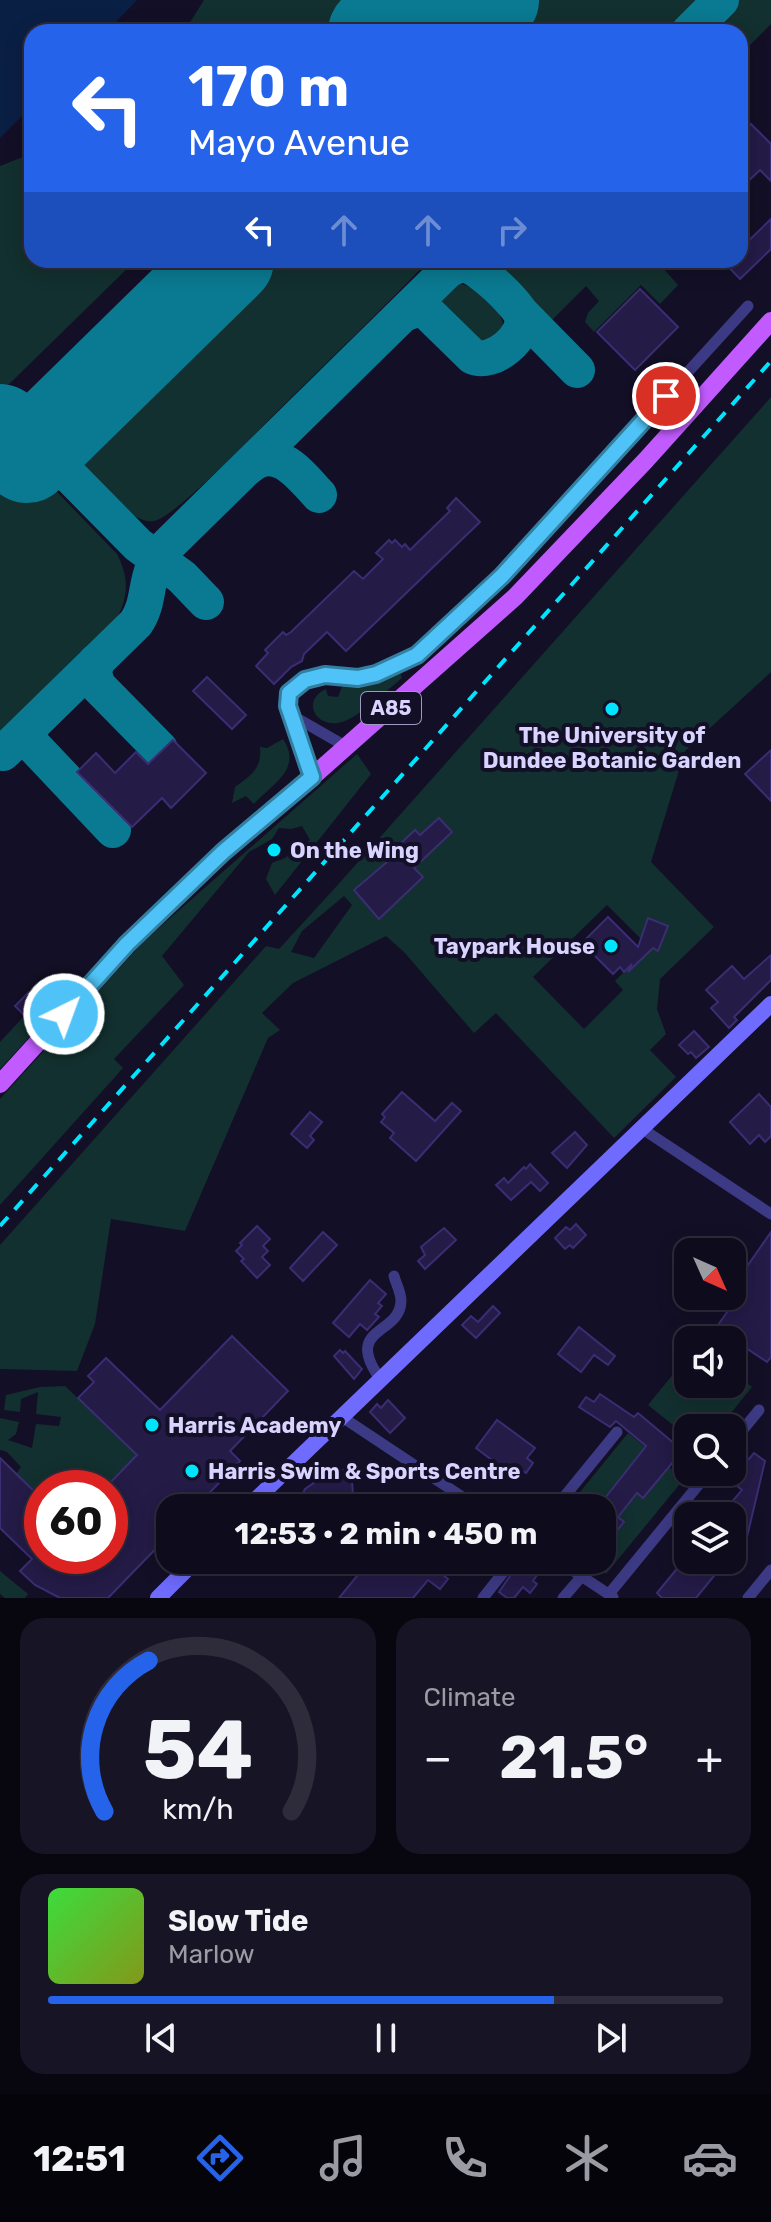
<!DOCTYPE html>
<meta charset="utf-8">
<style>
body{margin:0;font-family:Rubik,sans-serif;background:#171425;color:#f1f3f6;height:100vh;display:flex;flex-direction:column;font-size:30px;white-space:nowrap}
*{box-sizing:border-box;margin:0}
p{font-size:26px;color:#9b9ba3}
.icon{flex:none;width:44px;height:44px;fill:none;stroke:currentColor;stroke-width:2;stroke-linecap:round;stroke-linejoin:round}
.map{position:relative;height:1598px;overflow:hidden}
.side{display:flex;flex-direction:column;gap:20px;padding:20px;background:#08060f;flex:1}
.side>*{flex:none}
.guide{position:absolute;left:24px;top:24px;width:724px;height:244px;border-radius:24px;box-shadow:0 4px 20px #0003,0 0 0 2px #2e2b3b;background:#2563eb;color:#fff;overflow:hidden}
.needle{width:52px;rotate:135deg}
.controls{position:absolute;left:674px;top:1238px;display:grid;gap:16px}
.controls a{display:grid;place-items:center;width:72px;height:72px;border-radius:16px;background:#0e0b1c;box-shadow:0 4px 20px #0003,0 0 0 2px #2e2b3b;font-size:40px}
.speed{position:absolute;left:24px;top:1470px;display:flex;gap:16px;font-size:40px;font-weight:700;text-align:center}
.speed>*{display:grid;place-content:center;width:104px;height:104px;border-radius:50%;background:#0e0b1c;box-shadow:0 4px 20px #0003,0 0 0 2px #2e2b3b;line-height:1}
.speed .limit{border:12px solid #d22;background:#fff;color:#111}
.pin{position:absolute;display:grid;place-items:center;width:68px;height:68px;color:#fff;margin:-34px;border:4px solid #fff;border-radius:50%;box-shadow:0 2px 8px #0007}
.me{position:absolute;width:88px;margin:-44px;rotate:42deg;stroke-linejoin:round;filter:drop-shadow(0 0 6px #0008)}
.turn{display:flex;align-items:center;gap:28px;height:168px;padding:0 32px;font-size:36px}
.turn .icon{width:104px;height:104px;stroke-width:2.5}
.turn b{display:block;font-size:56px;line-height:68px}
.lanes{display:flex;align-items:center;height:76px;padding:0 32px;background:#0003;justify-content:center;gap:40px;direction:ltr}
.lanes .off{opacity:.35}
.big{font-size:60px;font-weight:700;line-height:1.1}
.side .widget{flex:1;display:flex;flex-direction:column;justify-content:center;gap:12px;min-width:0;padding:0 28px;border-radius:24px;background:#171425}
.side .dial{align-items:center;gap:0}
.dial svg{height:208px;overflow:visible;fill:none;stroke:#2e2b3b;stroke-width:7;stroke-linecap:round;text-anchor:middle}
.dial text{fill:#f1f3f6;stroke:none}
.song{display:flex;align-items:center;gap:24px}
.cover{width:96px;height:96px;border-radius:12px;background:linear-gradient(135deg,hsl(120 70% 55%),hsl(70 70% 35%))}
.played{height:8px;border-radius:4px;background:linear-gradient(90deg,#2563eb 75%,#2e2b3b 75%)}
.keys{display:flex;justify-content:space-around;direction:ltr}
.heat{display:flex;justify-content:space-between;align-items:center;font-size:44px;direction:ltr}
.side .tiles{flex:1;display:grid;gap:20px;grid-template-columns:1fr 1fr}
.widget:last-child{grid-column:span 2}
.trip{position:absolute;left:156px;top:1494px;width:460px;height:80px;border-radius:24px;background:#0e0b1c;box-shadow:0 4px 20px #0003,0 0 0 2px #2e2b3b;font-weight:700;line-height:80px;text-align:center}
.dock{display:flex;height:128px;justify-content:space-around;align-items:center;background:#06040b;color:#9b9ba3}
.dock .icon{width:56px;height:56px}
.dock .on{color:#2563eb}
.dock b{font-size:36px;color:#f1f3f6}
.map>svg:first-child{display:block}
.green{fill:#12302f;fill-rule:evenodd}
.water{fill:#0a1f44}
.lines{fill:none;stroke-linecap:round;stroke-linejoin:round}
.taxiway{stroke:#0a7a92;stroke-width:36}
.runway{stroke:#0a7a92;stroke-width:92}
.building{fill:#241b47;stroke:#3b2d73;stroke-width:2}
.street{stroke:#3d3a85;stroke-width:11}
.secondary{stroke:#6f6bff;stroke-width:16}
.primary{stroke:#c25bff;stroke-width:18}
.rail{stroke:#00e5ff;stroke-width:4;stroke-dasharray:12 10;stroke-linecap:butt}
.route-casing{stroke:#337fa1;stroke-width:20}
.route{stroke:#4fc3f7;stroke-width:14}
.poi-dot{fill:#00e5ff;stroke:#130f26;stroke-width:3}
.labels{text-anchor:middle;stroke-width:8;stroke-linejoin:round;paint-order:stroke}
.shield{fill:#130f26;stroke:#9e99be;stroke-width:2}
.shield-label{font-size:20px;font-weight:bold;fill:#d9d4ff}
.poi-label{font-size:22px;font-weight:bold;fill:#d9d4ff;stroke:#130f26;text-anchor:start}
</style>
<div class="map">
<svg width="771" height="1598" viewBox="0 0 771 1598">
<rect width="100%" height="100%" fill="#130f26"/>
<g class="green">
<path d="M204 0H401L368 32H184Z"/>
<path d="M488 0H701L668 32H464L476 12Z"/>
<path d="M731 0H771V24L740 55V32H699Z"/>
<path d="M28 155H32V260H136L0 393V166Z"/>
<path d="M224 260H429C383 309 334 355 286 403 264 424 178 516 154 521 132 525 102 487 87 472 67 453 63 432 75 407Z"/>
<path d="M488 260H656L678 285 660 304 641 285 594 332 585 322 588 313 599 301 586 286 548 324 542 322 489 266Z"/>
<path d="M460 284C478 287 504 309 503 328 477 384 409 292 460 284Z"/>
<path d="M771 397V672L685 751 651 862 714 927 660 979 657 1009 666 1034 650 1050 676 1077 614 1138 496 1013 474 1033 404 952 386 936 293 983 262 1013 280 1030 268 1038 185 1231 111 1219 95 1324 77 1371 0 1369V1245L266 946 279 949 335 888ZM344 896 352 905 314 958 291 952 302 931ZM607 905 641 939 648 919 668 926 656 950 653 946 637 964 634 962 615 981 623 990 584 1029 533 977Z"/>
<path d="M0 433 117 554C129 578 129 596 116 620L0 735Z"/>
<path d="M400 673 402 678C385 692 365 712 345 721 318 732 299 701 326 689L328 696 338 697 343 684 363 687Z"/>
<path d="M283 739C303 769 272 784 254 804L246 796 232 803 235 787C251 775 262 769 260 747L267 748Z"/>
<path d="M357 754 371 774 275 895 266 879 272 863 285 858 310 840 302 826 291 829 279 828 272 839 249 852 162 956 184 985 114 1059 123 1068 0 1205V1099L144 941Z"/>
<path d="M42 997 52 1007 60 1004 0 1069V1042Z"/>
<path d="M688 1356V1384H732V1371L752 1387 719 1428H688V1437L648 1405Z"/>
<path d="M65 1386 137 1455 105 1488H42V1499L16 1474 21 1467 7 1452 0 1450V1418L19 1422 16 1434 8 1440 32 1448 36 1424 59 1426 61 1417 36 1414 38 1392 21 1399 20 1412 4 1410 6 1395 40 1387Z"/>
<path d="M628 1433 684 1479 606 1574 587 1560H602V1508H567Z"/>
<path d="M0 1571 28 1594 25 1598H5L0 1594Z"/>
</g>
<path class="water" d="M0 0H137L106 32H32V106L0 138Z"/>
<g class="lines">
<g class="taxiway">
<path d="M449 32 458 0"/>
<path d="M689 32 721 0"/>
<path d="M520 312 577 370"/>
<path d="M406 313 418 309 427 312 472 356C493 367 528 335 522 316 518 304 478 266 466 265 460 264 454 267 448 270"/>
<path d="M18 423 138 545 182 577 206 602"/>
<path d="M248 467C277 442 301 476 319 495"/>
<path d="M96 662 94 674 98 686 160 749"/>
<path d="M31 726 29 741 113 830"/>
<path d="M3 753 136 623C153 598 141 575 167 546L458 260"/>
</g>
<g class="runway">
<path d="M374 32 407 0"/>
<path d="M460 32 493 0"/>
<path d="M0 430 27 457 228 260"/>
</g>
</g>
<g class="building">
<path d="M751 124 771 144V181L760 170 740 189V134Z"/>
<path d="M771 219V249L740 279 722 260H740V249Z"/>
<path d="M640 289 678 327 635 370 597 332Z"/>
<path d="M456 498 480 522 346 651 327 632 304 654 302 661 291 667 274 684 256 666 268 653 265 650 283 632 286 635 291 632 354 571 363 579 383 559 376 553 389 540 392 543 395 540 402 547 405 544 410 550 450 511 447 508Z"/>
<path d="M207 677 246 715 232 729 193 691Z"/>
<path d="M173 740 206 773 171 808 162 798 132 827 77 772 96 753 115 773 136 752 148 764Z"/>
<path d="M771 750V801L745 774Z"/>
<path d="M439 818 452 832 414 868 423 877 379 919 354 890 387 862 384 859 415 830 420 835Z"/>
<path d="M608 917 638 947 648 918 668 926 658 951 653 948 628 972 632 964 624 972 620 967 613 974 582 943Z"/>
<path d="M771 955V980L734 1017 737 1020 729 1028 711 1008 718 1002 706 990 732 966 744 979Z"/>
<path d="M29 992 38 1001 24 1015 15 1006Z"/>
<path d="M694 1031 709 1047 696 1058 691 1052 688 1054 679 1045Z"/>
<path d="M402 1092 435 1121 452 1103 461 1111 416 1161 390 1138 394 1133 381 1122 385 1117 382 1114Z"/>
<path d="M759 1094 771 1107V1136L765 1142 759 1135 750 1144 730 1122Z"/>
<path d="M310 1112 322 1122 310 1136 314 1140 307 1148 291 1134Z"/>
<path d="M575 1132 587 1145 567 1168 552 1153Z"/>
<path d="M530 1164 548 1183 540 1191 531 1182 511 1200 496 1185 504 1178 508 1183 524 1167 526 1169Z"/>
<path d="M576 1224 586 1235 573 1248 570 1245 565 1249 555 1238 566 1227 570 1230Z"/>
<path d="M257 1226 270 1239 263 1246 268 1251 262 1257 270 1265 257 1278 241 1261 244 1259 236 1251 242 1245 240 1243Z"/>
<path d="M444 1228 456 1240 425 1269 418 1261 425 1255 421 1247Z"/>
<path d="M323 1232 337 1245 303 1281 290 1268Z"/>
<path d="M771 1232V1357L767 1362 716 1328 734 1302 732 1288Z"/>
<path d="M370 1280 386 1294 378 1303 382 1306 375 1314 379 1317 367 1330 360 1324 349 1337 333 1323Z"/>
<path d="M493 1306 500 1313 476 1338 462 1325 471 1316 478 1322Z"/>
<path d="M579 1327 615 1356 608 1365 594 1355 581 1372 558 1354Z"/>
<path d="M232 1336 288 1391 230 1451 240 1461 195 1508H170V1534L108 1598H60L35 1585 20 1571 32 1559 0 1528V1458L42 1499V1556H110V1483L137 1455 78 1398 94 1382 88 1376 106 1358 160 1410Z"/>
<path d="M340 1350 343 1353 345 1351 362 1369 354 1379 334 1356Z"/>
<path d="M600 1394 634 1417 638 1413 688 1455V1461L681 1469 673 1462 643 1498 637 1493 618 1517 624 1522 619 1528 615 1533 609 1529 602 1537V1502L646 1446 616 1421 610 1427 579 1407 586 1397 594 1402Z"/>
<path d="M388 1400 405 1418 390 1433 370 1412 377 1404 381 1408Z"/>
<path d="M497 1420 535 1448 527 1458 533 1463 526 1473 519 1468 513 1476 476 1448Z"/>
<path d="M754 1453 765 1461 747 1537 732 1554V1516H720L742 1490 727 1478 746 1457 749 1459Z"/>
<path d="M351 1468 354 1508H296L305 1489 327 1474Z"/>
<path d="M370 1560H424L448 1579 440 1589 428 1580 413 1598H339Z"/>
<path d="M521 1560H526L540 1571 533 1581 537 1584 530 1593 523 1587 514 1598H507L499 1592Z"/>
<path d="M684 1560H727L696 1598H662L657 1593Z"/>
</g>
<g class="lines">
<g class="street">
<path d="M293 716 347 747"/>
<path d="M312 777 288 706 289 693 305 680 325 675 358 678 376 674 398 666 435 641 502 576 748 306"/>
<path d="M641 1128 771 1214"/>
<path d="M381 1380C342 1326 400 1336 401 1301 401 1292 396 1284 394 1276"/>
<path d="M342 1417 479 1508"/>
<path d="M732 1443 759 1410"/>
<path d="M555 1508 617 1432"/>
<path d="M557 1560 613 1597"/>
<path d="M609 1594 709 1472"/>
<path d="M483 1598 513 1560"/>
<path d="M563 1598 582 1576"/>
<path d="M748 1598 771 1570"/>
</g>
<g class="secondary">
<path d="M247 1508 771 1004"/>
<path d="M158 1598 196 1560"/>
</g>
<path class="primary" d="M0 1084 127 944 223 852 312 777 515 597 646 460 771 321"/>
<path class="rail" d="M0 1226 771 361"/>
</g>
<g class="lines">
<defs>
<path id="route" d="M64 1014 127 944 223 852 312 777 288 706 289 693 305 680 325 675 358 678 376 674 417 655 502 576 666 396"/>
</defs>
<use href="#route" class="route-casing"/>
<use href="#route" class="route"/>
</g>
<g class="poi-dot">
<circle cx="612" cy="709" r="8"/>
<circle cx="274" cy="850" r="8"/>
<circle cx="611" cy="946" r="8"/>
<circle cx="152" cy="1425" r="8"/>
<circle cx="192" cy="1471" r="8"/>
</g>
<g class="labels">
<rect class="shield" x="361" y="692" width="60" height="32" rx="6"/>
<g class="shield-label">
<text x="391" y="715">A85</text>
</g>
<g class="poi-label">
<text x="612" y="743" text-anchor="middle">The University of<tspan x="612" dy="25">Dundee Botanic Garden</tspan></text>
<text x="290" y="858">On the Wing</text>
<text x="595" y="954" text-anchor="end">Taypark House</text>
<text x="168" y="1433">Harris Academy</text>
<text x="208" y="1479">Harris Swim &amp; Sports Centre</text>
</g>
</g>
</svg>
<div class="controls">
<a><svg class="needle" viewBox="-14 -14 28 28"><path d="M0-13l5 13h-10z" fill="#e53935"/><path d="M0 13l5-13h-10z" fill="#9b9ba3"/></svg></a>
<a><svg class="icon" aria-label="sound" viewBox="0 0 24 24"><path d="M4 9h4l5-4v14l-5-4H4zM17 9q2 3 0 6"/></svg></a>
<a><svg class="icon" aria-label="search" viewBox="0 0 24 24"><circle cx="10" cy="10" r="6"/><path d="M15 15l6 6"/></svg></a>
<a><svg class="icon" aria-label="layers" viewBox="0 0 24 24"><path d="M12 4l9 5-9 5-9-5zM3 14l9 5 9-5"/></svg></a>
</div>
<div class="speed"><div class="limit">60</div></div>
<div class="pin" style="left:666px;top:396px;background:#d93025"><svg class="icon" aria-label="arrive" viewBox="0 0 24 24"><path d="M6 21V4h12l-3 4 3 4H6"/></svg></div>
<svg class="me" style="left:64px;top:1014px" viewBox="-20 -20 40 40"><circle r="17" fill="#4fc3f7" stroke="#fff" stroke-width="3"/><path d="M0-11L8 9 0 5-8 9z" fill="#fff"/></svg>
<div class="trip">12:53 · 2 min · 450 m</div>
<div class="guide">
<div class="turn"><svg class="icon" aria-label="left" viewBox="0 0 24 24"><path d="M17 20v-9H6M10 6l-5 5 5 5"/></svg><div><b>170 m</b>Mayo Avenue</div></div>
<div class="lanes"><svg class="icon" aria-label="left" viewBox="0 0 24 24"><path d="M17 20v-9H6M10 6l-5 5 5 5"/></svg><svg class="icon off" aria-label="ahead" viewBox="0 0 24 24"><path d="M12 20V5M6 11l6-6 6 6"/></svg><svg class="icon off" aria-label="ahead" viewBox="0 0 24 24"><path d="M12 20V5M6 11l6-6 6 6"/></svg><svg class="icon off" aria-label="right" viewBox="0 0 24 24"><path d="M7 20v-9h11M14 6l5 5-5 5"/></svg></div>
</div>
</div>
<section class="side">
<div class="tiles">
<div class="widget dial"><svg viewBox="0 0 100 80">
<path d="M14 69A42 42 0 1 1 86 69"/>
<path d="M14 69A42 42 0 0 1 31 11" stroke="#2563eb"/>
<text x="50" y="56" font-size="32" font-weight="700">54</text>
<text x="50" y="72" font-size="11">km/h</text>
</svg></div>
<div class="widget"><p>Climate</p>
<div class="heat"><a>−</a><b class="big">21.5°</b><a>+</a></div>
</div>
<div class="widget">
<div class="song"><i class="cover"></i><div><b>Slow Tide</b><p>Marlow</p></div></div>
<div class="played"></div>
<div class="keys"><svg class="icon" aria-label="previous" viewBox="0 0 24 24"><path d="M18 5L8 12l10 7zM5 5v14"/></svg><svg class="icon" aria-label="pause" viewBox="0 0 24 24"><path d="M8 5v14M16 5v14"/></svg><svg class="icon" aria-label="next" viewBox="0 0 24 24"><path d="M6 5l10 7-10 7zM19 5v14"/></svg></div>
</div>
</div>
</section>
<nav class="dock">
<b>12:51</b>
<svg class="icon on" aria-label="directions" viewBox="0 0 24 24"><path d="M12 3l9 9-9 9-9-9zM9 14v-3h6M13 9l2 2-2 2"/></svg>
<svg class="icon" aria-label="music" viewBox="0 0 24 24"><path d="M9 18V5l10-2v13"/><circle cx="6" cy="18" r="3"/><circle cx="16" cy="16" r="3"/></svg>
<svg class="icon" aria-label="phone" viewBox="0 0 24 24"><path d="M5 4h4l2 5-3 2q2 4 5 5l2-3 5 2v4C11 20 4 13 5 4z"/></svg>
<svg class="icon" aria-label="climate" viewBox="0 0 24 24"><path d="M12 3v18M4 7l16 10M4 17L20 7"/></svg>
<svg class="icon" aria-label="car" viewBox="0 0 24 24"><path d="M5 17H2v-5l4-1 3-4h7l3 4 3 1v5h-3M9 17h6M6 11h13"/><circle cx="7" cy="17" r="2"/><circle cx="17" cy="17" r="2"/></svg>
</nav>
